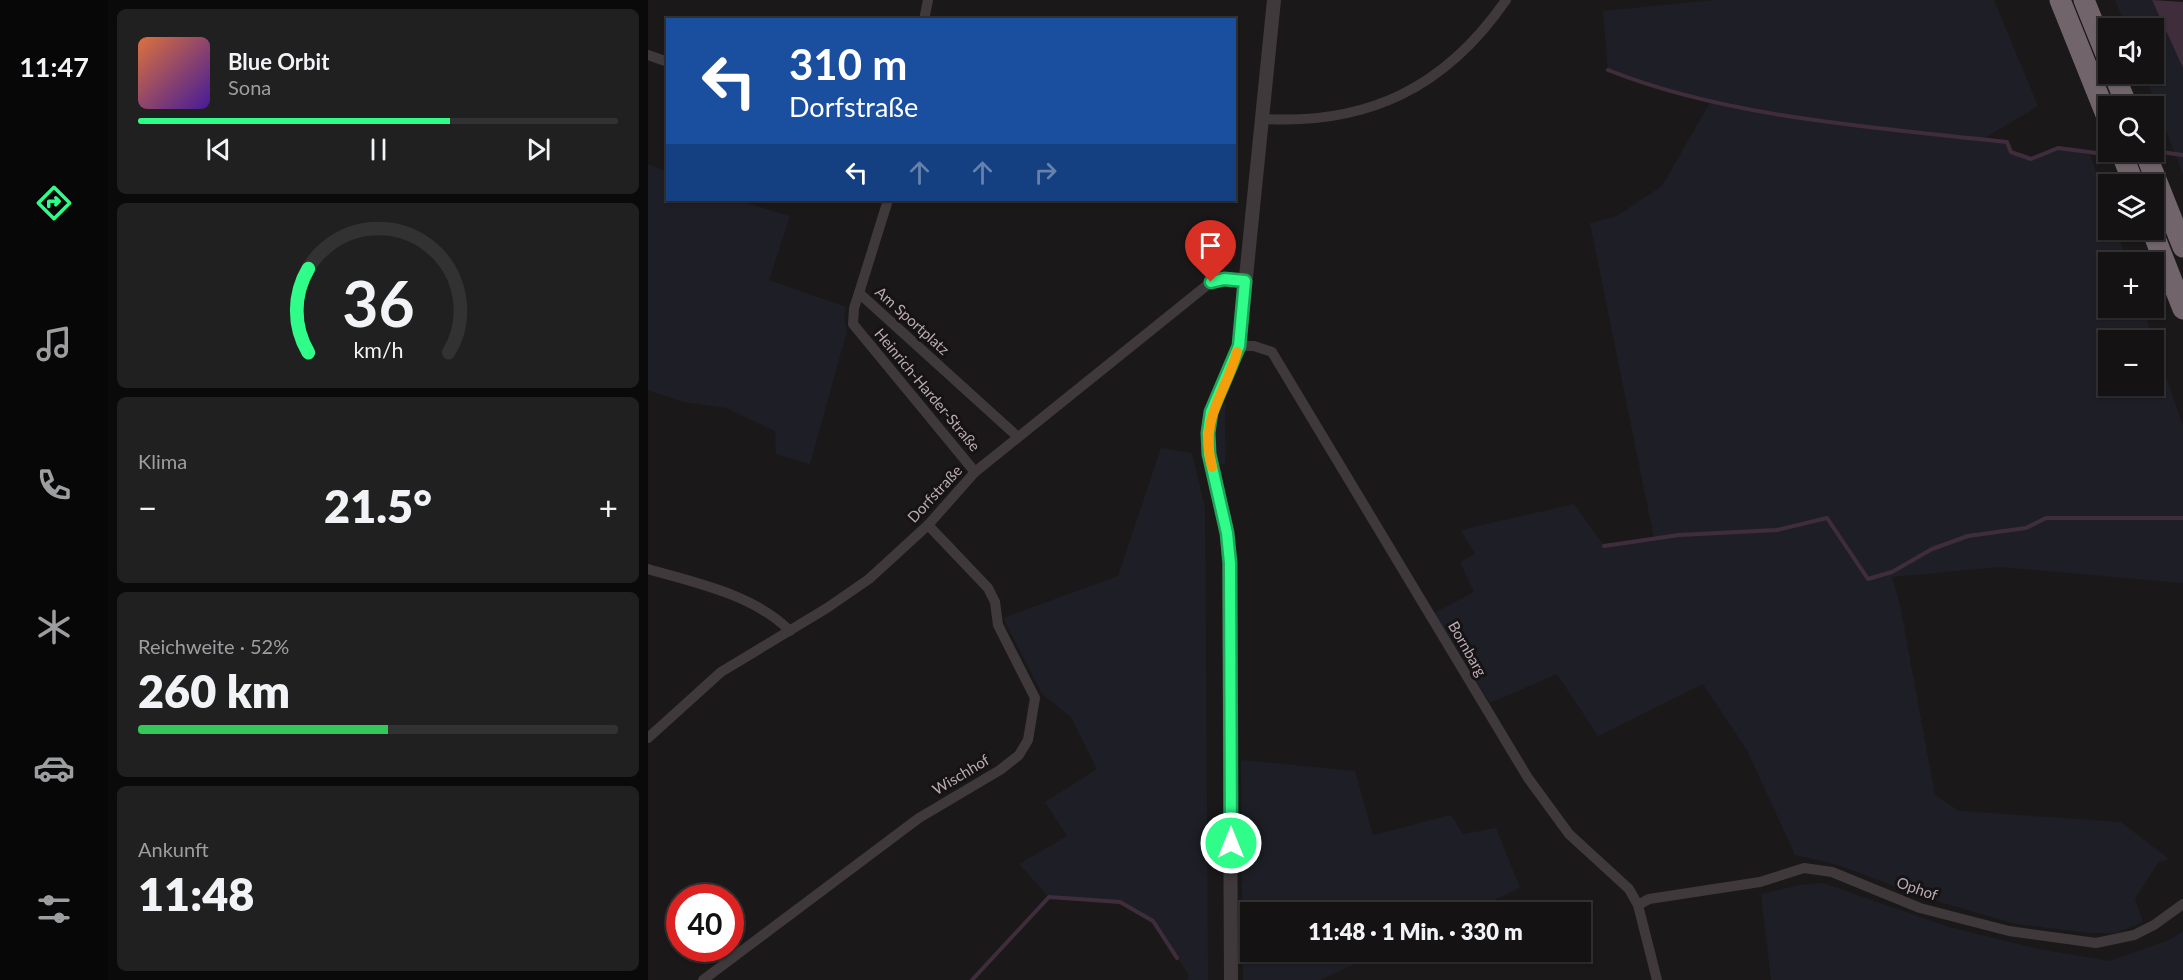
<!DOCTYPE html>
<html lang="de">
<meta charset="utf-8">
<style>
body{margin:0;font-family:Lato,sans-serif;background:#212021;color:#f1f3f6;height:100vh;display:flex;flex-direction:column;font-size:22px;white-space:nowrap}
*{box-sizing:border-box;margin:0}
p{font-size:20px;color:#9d9ea0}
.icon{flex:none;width:33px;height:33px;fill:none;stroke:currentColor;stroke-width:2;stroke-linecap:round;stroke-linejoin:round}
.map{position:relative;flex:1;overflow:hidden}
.panel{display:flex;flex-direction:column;gap:9px;padding:9px;background:#0b0a0a;width:540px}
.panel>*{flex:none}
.hud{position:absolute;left:18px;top:18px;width:570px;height:183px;border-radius:0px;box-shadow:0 2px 4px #0004,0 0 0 2px #333233;background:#1a4fa0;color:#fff;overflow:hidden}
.buttons{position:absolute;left:1450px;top:18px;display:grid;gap:12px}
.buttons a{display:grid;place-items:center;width:66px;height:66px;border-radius:0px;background:#141213;box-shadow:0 2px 4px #0004,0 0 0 2px #333233;font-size:30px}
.speed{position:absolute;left:18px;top:884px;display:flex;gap:12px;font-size:30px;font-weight:700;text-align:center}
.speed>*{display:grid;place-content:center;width:78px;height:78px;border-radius:50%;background:#141213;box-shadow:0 2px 4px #0004,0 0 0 2px #333233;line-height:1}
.speed .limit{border:9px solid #d22;background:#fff;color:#111}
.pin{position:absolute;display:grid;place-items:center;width:51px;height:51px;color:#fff;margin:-62px -26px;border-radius:50% 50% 50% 0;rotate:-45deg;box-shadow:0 0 6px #0007}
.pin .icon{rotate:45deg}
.me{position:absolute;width:66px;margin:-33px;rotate:0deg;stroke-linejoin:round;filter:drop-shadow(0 0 4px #0008)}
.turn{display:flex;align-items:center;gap:21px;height:126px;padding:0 24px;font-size:27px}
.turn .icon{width:78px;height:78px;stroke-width:2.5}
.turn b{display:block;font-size:42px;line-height:51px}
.lanes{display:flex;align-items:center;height:57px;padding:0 24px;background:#0003;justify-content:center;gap:30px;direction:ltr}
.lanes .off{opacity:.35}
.big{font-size:45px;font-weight:800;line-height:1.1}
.panel .card{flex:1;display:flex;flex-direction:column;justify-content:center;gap:9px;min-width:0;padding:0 21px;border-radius:9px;background:#212021}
.panel .dial{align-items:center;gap:0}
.dial svg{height:156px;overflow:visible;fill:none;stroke:#333233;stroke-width:7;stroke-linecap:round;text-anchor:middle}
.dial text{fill:#f1f3f6;stroke:none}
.song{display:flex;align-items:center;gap:18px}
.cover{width:72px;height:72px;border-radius:9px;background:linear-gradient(135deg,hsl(20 70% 55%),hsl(260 70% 35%))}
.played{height:6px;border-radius:3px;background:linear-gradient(90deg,#30fc8a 65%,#333233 65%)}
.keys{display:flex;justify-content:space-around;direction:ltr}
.heat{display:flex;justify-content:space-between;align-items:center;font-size:33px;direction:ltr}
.charge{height:9px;border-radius:4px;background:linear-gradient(90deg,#34c759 52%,#333233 0)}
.trip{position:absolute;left:592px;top:902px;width:351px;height:60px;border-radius:0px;background:#141213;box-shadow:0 2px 4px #0004,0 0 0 2px #333233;font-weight:800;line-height:60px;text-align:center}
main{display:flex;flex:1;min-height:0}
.tabs{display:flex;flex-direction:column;width:108px;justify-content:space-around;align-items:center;background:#080708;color:#9d9ea0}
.tabs .icon{width:42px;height:42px}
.tabs .selected{color:#30fc8a}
.tabs b{font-size:27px;color:#f1f3f6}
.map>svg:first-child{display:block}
.green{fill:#1e1f26}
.water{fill:#402d3c}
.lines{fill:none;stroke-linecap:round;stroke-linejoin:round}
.stream{stroke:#402d3c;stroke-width:4}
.minor{stroke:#40393c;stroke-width:10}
.tertiary{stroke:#40393c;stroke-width:14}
.motorway{stroke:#71656b;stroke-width:21}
.route-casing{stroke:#1fa45a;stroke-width:15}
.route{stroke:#30fc8a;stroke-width:10}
.slow{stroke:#f59e0b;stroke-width:10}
.labels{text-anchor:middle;stroke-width:6;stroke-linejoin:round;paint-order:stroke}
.street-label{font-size:15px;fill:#bbaab3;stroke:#161314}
</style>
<main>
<nav class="tabs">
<b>11:47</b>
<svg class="icon selected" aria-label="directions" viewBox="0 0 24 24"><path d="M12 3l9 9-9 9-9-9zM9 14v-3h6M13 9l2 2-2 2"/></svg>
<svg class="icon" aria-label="music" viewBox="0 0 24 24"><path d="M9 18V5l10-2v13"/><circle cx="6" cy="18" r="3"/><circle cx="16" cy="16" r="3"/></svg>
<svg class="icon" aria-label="phone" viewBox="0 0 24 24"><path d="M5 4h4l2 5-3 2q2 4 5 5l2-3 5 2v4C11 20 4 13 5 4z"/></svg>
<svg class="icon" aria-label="climate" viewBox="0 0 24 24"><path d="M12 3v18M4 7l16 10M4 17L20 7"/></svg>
<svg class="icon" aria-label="car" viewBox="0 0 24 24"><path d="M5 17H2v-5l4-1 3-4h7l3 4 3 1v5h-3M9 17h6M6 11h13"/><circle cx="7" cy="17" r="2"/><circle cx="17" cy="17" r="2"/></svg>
<svg class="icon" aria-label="filters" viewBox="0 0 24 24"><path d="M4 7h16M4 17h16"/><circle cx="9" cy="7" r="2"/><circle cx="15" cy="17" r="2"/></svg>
</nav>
<section class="panel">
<div class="card">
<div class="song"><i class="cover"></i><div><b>Blue Orbit</b><p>Sona</p></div></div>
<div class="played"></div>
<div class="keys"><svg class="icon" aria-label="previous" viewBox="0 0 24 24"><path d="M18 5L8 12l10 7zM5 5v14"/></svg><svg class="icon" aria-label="pause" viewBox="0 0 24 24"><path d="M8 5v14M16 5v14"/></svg><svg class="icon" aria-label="next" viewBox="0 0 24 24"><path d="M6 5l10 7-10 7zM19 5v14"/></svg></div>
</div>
<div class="card dial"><svg viewBox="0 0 100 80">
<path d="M14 69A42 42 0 1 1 86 69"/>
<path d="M14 69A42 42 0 0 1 14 26" stroke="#30fc8a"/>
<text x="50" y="56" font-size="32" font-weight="700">36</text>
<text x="50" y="72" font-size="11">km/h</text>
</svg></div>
<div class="card"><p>Klima</p>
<div class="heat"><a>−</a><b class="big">21.5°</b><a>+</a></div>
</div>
<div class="card"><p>Reichweite · 52%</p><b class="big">260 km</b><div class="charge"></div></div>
<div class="card"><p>Ankunft</p><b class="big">11:48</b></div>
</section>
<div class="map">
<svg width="1535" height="980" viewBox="0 0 1535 980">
<rect width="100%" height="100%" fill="#1b1819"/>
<g class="green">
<path d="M1066 0H1346L1390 106 1335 139 1359 142 1364 152 1383 159 1410 148 1442 155 1461 210V230H1468L1479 262H1461V308H1494L1506 340H1461V386H1506V342L1535 426V583L1352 567 1244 577 1252 605 1287 795 1311 811 1473 822 1521 859 1510 863 1487 899 1495 922 1468 933H1442L1368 924 1281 899 1190 865 1147 855 1099 750 1055 684 950 736 909 674 842 703 786 613 826 592 812 562 827 554 813 530 926 504 956 546 1006 538 942 223 969 216 1014 186 1063 101 1002 87 960 70 955 11Z"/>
<path d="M1467 0H1504L1535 68V174L1496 74H1506V28H1478Z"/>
<path d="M0 164 19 172 20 200H88L142 216 121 280 198 307 196 318 199 331 162 464 128 454 127 431 78 408 36 402 0 390Z"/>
<path d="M574 402 578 404C575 424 579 443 577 464L570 465C563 444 566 422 574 402Z"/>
<path d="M513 448 544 453 557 508 560 980H539L541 975 505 921 472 902 401 897 371 864 419 836 397 802 449 769 423 717 394 694 355 618 470 576Z"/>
<path d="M593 760 707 771 725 835 803 815 815 834 848 828 872 888 820 912H603V951H735L672 980H595Z"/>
<path d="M1175 883 1301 927 1390 949 1462 961 1521 940 1535 931V980H1123L1113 894 1152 885Z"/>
</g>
<path class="water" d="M1504 0 1535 2V68Z"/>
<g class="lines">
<g class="stream">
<path d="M960 70C1080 118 1231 128 1359 142L1363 152 1383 159 1410 148 1456 154"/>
<path d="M1513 152 1535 155"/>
<path d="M956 546 1031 535 1129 530 1179 518 1220 579 1244 572 1284 549 1320 536 1378 528 1398 518H1535"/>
<path d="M324 980 401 897 472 902 505 921 529 958"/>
</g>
<g class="minor">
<path d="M276 20 280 0"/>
<path d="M0 55 20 62"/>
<path d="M615 119C721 125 798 87 858 0"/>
<path d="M240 200 211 293 370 437"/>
<path d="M211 293 206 308 205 324 327 472"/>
<path d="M591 346H606L624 352 880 778 921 834 981 889 990 905 1009 980"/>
<path d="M0 569C48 583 105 594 142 631"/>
<path d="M0 738 73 672 179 608 221 579 280 525 327 472 563 282 576 279 597 281"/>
<path d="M990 905 1001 899 1112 882 1156 868 1184 872 1272 908 1361 931 1448 943 1486 935 1506 925 1535 904"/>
<path d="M55 980 271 818 352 770 371 755 380 740 387 698 350 625 347 602 340 588 280 525"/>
</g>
<path class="tertiary" d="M583 980 581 563 579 533 561 454 560 433 563 412 591 346 626 0"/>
<g class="motorway">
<path d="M1412 0 1461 122"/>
<path d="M1436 0 1461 62"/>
<path d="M1466 74 1479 106"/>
<path d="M1473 152 1486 184"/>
<path d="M1497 152 1535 247"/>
<path d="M1504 230 1535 309"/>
</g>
</g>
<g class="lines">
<defs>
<path id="route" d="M563 282 576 279 597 281 591 346 563 412 560 433 561 454 579 533 582 563 583 843"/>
</defs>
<use href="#route" class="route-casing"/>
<use href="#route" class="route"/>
<path class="slow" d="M564 467C551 418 577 395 589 352"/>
</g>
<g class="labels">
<g class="street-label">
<text transform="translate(264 321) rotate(42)" y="5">Am Sportplatz</text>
<text transform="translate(279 390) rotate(50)" y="5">Heinrich-Harder-Straße</text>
<text transform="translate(287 494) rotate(-47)" y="5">Dorfstraße</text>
<text transform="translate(819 649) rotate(60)" y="5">Bornbarg</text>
<text transform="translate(313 775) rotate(-31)" y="5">Wischhof</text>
<text transform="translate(1269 889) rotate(19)" y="5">Ophof</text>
</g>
</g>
</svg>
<div class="buttons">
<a><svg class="icon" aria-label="sound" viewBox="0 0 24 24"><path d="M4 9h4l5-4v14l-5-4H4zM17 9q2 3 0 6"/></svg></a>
<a><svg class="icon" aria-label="search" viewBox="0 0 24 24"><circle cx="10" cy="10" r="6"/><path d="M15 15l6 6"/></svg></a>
<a><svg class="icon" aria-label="layers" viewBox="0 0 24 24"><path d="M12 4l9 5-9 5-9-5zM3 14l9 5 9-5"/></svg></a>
<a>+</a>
<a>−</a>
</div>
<div class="speed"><div class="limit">40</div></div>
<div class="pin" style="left:563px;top:282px;background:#d93025"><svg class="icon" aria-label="arrive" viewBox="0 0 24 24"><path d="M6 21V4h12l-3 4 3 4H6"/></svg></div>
<svg class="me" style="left:583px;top:843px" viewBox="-20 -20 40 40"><circle r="17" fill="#30fc8a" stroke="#fff" stroke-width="3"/><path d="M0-11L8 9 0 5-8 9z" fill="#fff"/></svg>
<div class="trip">11:48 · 1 Min. · 330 m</div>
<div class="hud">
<div class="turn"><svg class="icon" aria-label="left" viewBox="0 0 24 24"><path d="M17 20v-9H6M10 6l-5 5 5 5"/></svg><div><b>310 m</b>Dorfstraße</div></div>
<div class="lanes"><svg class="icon" aria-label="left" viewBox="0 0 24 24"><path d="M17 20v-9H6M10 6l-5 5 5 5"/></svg><svg class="icon off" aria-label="ahead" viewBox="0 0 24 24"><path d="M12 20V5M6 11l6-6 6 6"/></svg><svg class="icon off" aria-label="ahead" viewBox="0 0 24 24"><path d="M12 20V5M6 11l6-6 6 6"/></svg><svg class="icon off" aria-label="right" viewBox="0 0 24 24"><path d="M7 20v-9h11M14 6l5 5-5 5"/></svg></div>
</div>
</div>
</main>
